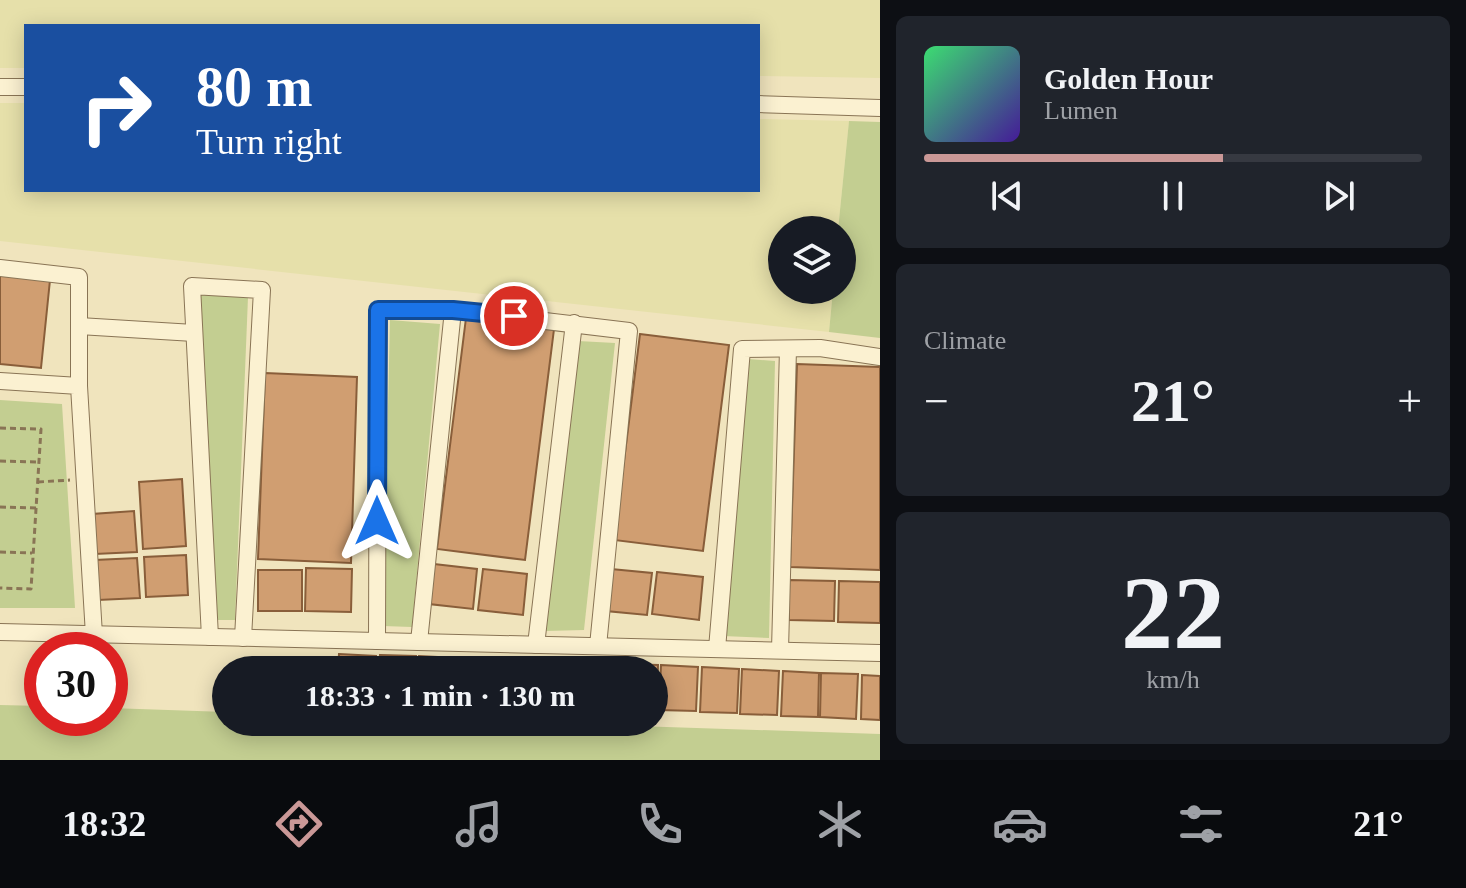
<!DOCTYPE html>
<meta charset="utf-8">
<style>
body{margin:0;font-family:"Times New Roman",serif;background:#20242c;color:#f1f3f6;height:100vh;display:flex;flex-direction:column;font-size:30px;white-space:nowrap}
*{box-sizing:border-box;margin:0}
p{font-size:26px;color:#9ea1a6}
.icon{flex:none;width:44px;height:44px;fill:none;stroke:currentColor;stroke-width:2;stroke-linecap:round;stroke-linejoin:round}
.map{position:relative;flex:1;overflow:hidden}
.details{display:flex;flex-direction:column;gap:16px;padding:16px;background:#0d0f14;width:586px}
.details>*{flex:none}
.banner{position:absolute;left:24px;top:24px;width:736px;height:168px;border-radius:0px;box-shadow:0 4px 20px #0003;background:#1a4fa0;color:#fff;overflow:hidden}
.controls{position:absolute;left:768px;top:216px;display:grid;gap:16px}
.controls a{display:grid;place-items:center;width:88px;height:88px;border-radius:50%;background:#171b24;box-shadow:0 4px 20px #0003;font-size:40px}
.speed{position:absolute;left:24px;top:632px;display:flex;gap:16px;font-size:40px;font-weight:700;text-align:center}
.speed>*{display:grid;place-content:center;width:104px;height:104px;border-radius:50%;background:#171b24;box-shadow:0 4px 20px #0003;line-height:1}
.speed .limit{border:12px solid #d22;background:#fff;color:#111}
.pin{position:absolute;display:grid;place-items:center;width:68px;height:68px;color:#fff;margin:-34px;border:4px solid #fff;border-radius:50%;box-shadow:0 2px 8px #0007}
.me{position:absolute;width:88px;margin:-44px;rotate:0deg;stroke-linejoin:round;filter:drop-shadow(0 0 6px #0008)}
.turn{display:flex;align-items:center;gap:28px;height:168px;padding:0 40px;font-size:36px}
.turn .icon{width:104px;height:104px;stroke-width:2.5}
.turn b{display:block;font-size:56px;line-height:68px}
.big{font-size:60px;font-weight:700;line-height:1.1}
.details .widget{flex:1;display:flex;flex-direction:column;justify-content:center;gap:12px;min-width:0;padding:0 28px;border-radius:12px;background:#20242c}
.details .dial{align-items:center;gap:0}
.dial b{font-size:104px;line-height:1}
.song{display:flex;align-items:center;gap:24px}
.cover{width:96px;height:96px;border-radius:12px;background:linear-gradient(135deg,hsl(140 70% 55%),hsl(260 70% 35%))}
.played{height:8px;border-radius:4px;background:linear-gradient(90deg,#ca9897 60%,#363941 60%)}
.keys{display:flex;justify-content:space-around;direction:ltr}
.heat{display:flex;justify-content:space-between;align-items:center;font-size:44px;direction:ltr}
.trip{position:absolute;left:212px;top:656px;width:456px;height:80px;border-radius:40px;background:#171b24;box-shadow:0 4px 20px #0003;font-weight:700;line-height:80px;text-align:center}
.tabs{display:flex;height:128px;justify-content:space-around;align-items:center;background:#090b0e;color:#9ea1a6}
.tabs .icon{width:56px;height:56px}
.tabs .on{color:#ca9897}
.tabs b{font-size:36px;color:#f1f3f6}
main{display:flex;flex:1;min-height:0}
.map>svg:first-child{display:block}
.farmland{fill:#e6e0aa}
.green{fill:#c3ce91}
.building{fill:#d09e71;stroke:#895e3a;stroke-width:2}
.lines{fill:none;stroke-linecap:round;stroke-linejoin:round}
.minor-casing{stroke:#897455;stroke-width:18}
.path{stroke:#897455;stroke-width:3;stroke-dasharray:6 4;stroke-linecap:butt}
.minor{stroke:#fbf1d1;stroke-width:16}
.route-casing{stroke:#114b97;stroke-width:20}
.route{stroke:#1a73e8;stroke-width:14}
</style>
<main>
<div class="map">
<svg width="880" height="760" viewBox="0 0 880 760">
<rect width="100%" height="100%" fill="#f0e4bd"/>
<g class="farmland">
<path d="M0 0H880V78L758 76V26H26V68H0Z"/>
<path d="M0 103H26V190H758V119L849 121 838 230H782V290H833L829 332 0 241Z"/>
</g>
<g class="green">
<path d="M849 121 880 122V338L829 332 833 290H842V230H838Z"/>
<path d="M200 295 248 297 235 620H214Z"/>
<path d="M390 320 440 324 412 627 383 626Z"/>
<path d="M578 341 615 343 584 630 545 631Z"/>
<path d="M748 359 775 361 769 638 723 636Z"/>
<path d="M0 400 62 404 75 608H0Z"/>
<path d="M0 705 42 706V718H110V708L226 712V722H516L880 734V760H0Z"/>
</g>
<g class="building">
<path d="M0 275 50 280 41 368 0 364Z"/>
<path d="M466 318 554 329 525 560 437 549Z"/>
<path d="M640 334 729 345 703 551 614 540Z"/>
<path d="M797 364 880 367V570L790 567Z"/>
<path d="M265 373 357 377 351 563 258 559Z"/>
<path d="M182 479 186 546 143 549 139 482Z"/>
<path d="M134 511 137 552 95 554 92 514Z"/>
<path d="M186 555 188 595 146 597 144 557Z"/>
<path d="M137 558 140 598 98 600 95 560Z"/>
<path d="M434 564 477 569 473 609 429 604Z"/>
<path d="M306 568 352 569 351 612 305 611Z"/>
<path d="M483 569 527 574 523 615 478 610Z"/>
<path d="M611 569 652 573 647 615 606 611Z"/>
<rect x="258" y="570" width="44" height="41"/>
<path d="M657 572 703 577 699 620 652 614Z"/>
<path d="M789 580 835 581 834 621 789 620Z"/>
<path d="M839 581 880 582V623L838 622Z"/>
<path d="M339 654 376 656 375 670H338Z"/>
<path d="M380 655 416 656V670H379Z"/>
<path d="M419 656 456 658V670H419Z"/>
<path d="M461 658 497 660V670H460Z"/>
<path d="M500 658 537 659 536 670H499Z"/>
<path d="M541 660 578 661 577 670H541Z"/>
<path d="M581 662 618 663 617 670H580Z"/>
<path d="M622 664 658 665 657 710H654V670H621Z"/>
<path d="M661 665 698 667 696 711 659 710Z"/>
<path d="M702 667 739 669 737 713 700 712Z"/>
<path d="M742 669 779 671 777 715 740 714Z"/>
<path d="M783 671 819 673 818 717 781 716Z"/>
<path d="M821 673 858 674 856 719 820 717Z"/>
<path d="M862 675 880 676V720L861 719Z"/>
</g>
<g class="lines">
<defs>
<g id="minor">
<path d="M0 87H26"/>
<path d="M758 104 880 108"/>
<path d="M0 268 79 277V386"/>
<path d="M79 326 194 333"/>
<path d="M0 381 79 386 94 635"/>
<path d="M0 632 880 653"/>
<path d="M210 637 192 286 262 290 243 638"/>
<path d="M377 641 378 310H453L629 331 598 646"/>
<path d="M419 642 453 310"/>
<path d="M536 645 574 323"/>
<path d="M717 649 742 349 820 348 880 357"/>
<path d="M780 650 788 349"/>
</g>
</defs>
<use href="#minor" class="minor-casing"/>
<g class="path">
<path d="M0 428 41 429 31 589 0 588"/>
<path d="M0 461 39 462"/>
<path d="M38 482 70 480"/>
<path d="M0 507 36 508"/>
<path d="M0 552 32 553"/>
</g>
<use href="#minor" class="minor"/>
</g>
<g class="lines">
<defs>
<path id="route" d="M377 521 378 310H453L514 316"/>
</defs>
<use href="#route" class="route-casing"/>
<use href="#route" class="route"/>
</g>
</svg>
<div class="controls">
<a><svg class="icon" aria-label="layers" viewBox="0 0 24 24"><path d="M12 4l9 5-9 5-9-5zM3 14l9 5 9-5"/></svg></a>
</div>
<div class="speed"><div class="limit">30</div></div>
<div class="pin" style="left:514px;top:316px;background:#d93025"><svg class="icon" aria-label="arrive" viewBox="0 0 24 24"><path d="M6 21V4h12l-3 4 3 4H6"/></svg></div>
<svg class="me" style="left:377px;top:521px" viewBox="-20 -20 40 40"><path d="M0-17L14 15 0 8-14 15z" fill="#1a73e8" stroke="#fff" stroke-width="4"/></svg>
<div class="trip">18:33 · 1 min · 130 m</div>
<div class="banner">
<div class="turn"><svg class="icon" aria-label="right" viewBox="0 0 24 24"><path d="M7 20v-9h11M14 6l5 5-5 5"/></svg><div><b>80 m</b>Turn right</div></div>
</div>
</div>
<section class="details">
<div class="widget">
<div class="song"><i class="cover"></i><div><b>Golden Hour</b><p>Lumen</p></div></div>
<div class="played"></div>
<div class="keys"><svg class="icon" aria-label="previous" viewBox="0 0 24 24"><path d="M18 5L8 12l10 7zM5 5v14"/></svg><svg class="icon" aria-label="pause" viewBox="0 0 24 24"><path d="M8 5v14M16 5v14"/></svg><svg class="icon" aria-label="next" viewBox="0 0 24 24"><path d="M6 5l10 7-10 7zM19 5v14"/></svg></div>
</div>
<div class="widget"><p>Climate</p>
<div class="heat"><a>−</a><b class="big">21°</b><a>+</a></div>
</div>
<div class="widget dial"><b>22</b><p>km/h</p></div>
</section>
</main>
<nav class="tabs">
<b>18:32</b>
<svg class="icon on" aria-label="directions" viewBox="0 0 24 24"><path d="M12 3l9 9-9 9-9-9zM9 14v-3h6M13 9l2 2-2 2"/></svg>
<svg class="icon" aria-label="music" viewBox="0 0 24 24"><path d="M9 18V5l10-2v13"/><circle cx="6" cy="18" r="3"/><circle cx="16" cy="16" r="3"/></svg>
<svg class="icon" aria-label="phone" viewBox="0 0 24 24"><path d="M5 4h4l2 5-3 2q2 4 5 5l2-3 5 2v4C11 20 4 13 5 4z"/></svg>
<svg class="icon" aria-label="climate" viewBox="0 0 24 24"><path d="M12 3v18M4 7l16 10M4 17L20 7"/></svg>
<svg class="icon" aria-label="car" viewBox="0 0 24 24"><path d="M5 17H2v-5l4-1 3-4h7l3 4 3 1v5h-3M9 17h6M6 11h13"/><circle cx="7" cy="17" r="2"/><circle cx="17" cy="17" r="2"/></svg>
<svg class="icon" aria-label="filters" viewBox="0 0 24 24"><path d="M4 7h16M4 17h16"/><circle cx="9" cy="7" r="2"/><circle cx="15" cy="17" r="2"/></svg>
<b>21°</b>
</nav>
